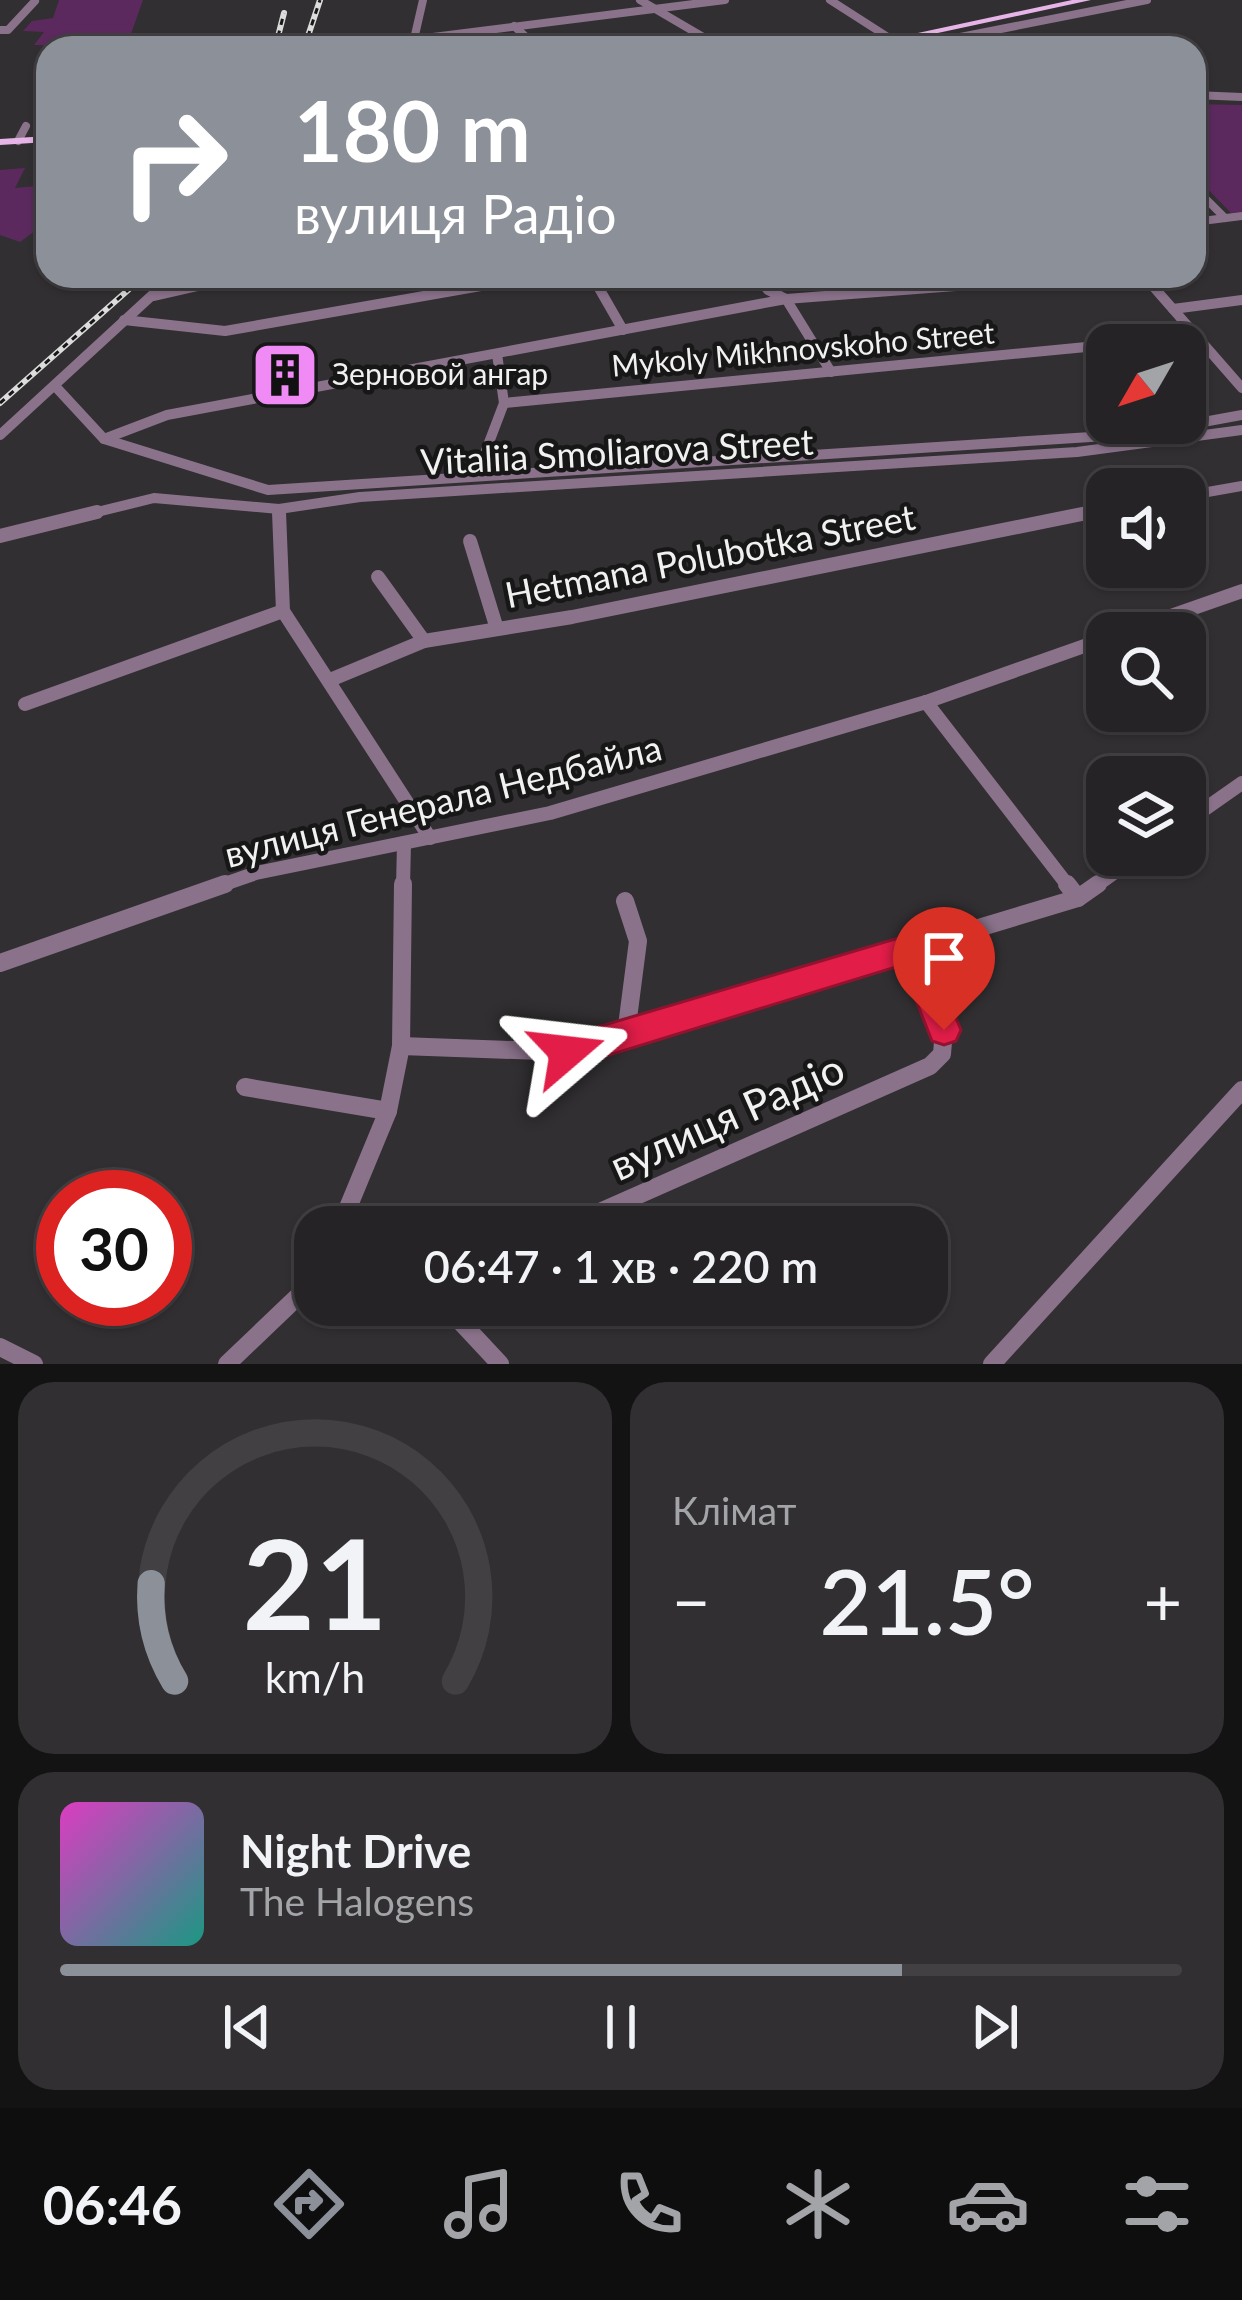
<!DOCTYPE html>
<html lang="uk">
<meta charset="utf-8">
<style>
body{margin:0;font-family:Lato,sans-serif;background:#312f32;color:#f1f3f6;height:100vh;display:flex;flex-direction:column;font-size:45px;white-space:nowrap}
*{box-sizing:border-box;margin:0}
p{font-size:39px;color:#a3a4a7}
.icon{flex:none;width:66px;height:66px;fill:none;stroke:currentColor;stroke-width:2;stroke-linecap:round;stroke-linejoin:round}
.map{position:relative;height:1364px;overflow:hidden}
.side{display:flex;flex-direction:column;gap:18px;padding:18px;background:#141314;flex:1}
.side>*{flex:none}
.hud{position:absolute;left:36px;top:36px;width:1170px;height:252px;border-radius:36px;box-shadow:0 3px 9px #0004,0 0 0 3px #424042;background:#8c9099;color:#fff;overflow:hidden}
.needle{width:78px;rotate:231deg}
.tools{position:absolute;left:1086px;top:324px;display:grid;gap:24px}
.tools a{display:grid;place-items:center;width:120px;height:120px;border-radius:24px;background:#252325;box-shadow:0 3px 9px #0004,0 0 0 3px #424042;font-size:60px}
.speed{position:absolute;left:36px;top:1170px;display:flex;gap:24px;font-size:60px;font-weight:700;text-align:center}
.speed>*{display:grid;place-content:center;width:156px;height:156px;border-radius:50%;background:#252325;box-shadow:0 3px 9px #0004,0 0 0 3px #424042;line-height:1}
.speed .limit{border:18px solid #d22;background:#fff;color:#111}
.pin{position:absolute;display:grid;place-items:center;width:102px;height:102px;color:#fff;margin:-123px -51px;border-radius:50% 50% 50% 0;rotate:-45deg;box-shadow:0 0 12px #0007}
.pin .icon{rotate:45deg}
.me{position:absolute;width:132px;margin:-66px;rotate:73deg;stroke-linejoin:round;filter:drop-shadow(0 0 9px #0008)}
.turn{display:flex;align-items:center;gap:42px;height:252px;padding:0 60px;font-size:54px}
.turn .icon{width:156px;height:156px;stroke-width:2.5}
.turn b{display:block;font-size:84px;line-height:102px}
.big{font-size:90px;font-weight:600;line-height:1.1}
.side .widget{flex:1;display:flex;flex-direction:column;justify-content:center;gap:18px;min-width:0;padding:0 42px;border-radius:36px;background:#312f32}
.side .dial{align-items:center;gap:0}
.dial svg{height:312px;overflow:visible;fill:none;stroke:#424042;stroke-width:7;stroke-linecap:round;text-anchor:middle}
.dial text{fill:#f1f3f6;stroke:none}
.song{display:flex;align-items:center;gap:36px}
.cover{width:144px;height:144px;border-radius:18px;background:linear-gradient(135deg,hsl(310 70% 55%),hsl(170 70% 35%))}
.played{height:12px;border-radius:6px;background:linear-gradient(90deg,#8c9099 75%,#424042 75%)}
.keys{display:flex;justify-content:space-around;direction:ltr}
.heat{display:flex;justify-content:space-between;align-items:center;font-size:66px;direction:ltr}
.side .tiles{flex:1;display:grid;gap:18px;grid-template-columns:1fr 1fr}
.widget:last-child{grid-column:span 2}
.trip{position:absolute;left:294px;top:1206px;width:654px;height:120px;border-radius:36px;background:#252325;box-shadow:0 3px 9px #0004,0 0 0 3px #424042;font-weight:600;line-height:120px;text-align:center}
.dock{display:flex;height:192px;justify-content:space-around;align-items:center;background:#0f0e0f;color:#a3a4a7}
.dock .icon{width:84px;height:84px}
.dock .on{color:#8c9099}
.dock b{font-size:54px;color:#f1f3f6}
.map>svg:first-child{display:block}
.green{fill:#5b295e}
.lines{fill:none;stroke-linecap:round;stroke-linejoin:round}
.minor-far3{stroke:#8a728b;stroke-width:8}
.minor-far2{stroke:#8a728b;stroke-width:10}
.minor-far1{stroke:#8a728b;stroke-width:14}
.minor{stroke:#8a728b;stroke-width:18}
.major{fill:#e6b4e7;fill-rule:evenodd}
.rail-casing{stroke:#dddcdd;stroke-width:6}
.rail{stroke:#181718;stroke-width:3;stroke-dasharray:6;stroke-linecap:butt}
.shaded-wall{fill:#5a355c}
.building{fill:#804c83;stroke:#5a355c;stroke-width:3}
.route{fill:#e11d48;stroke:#92132f;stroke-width:3}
.labels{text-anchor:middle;stroke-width:9;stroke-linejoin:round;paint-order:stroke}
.far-street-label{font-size:30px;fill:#f2f1f2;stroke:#181718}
.far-poi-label{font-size:30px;fill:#f2f1f2;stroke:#181718;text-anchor:start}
.street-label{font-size:36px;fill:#f2f1f2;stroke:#181718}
.near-street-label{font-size:42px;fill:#f2f1f2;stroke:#181718}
</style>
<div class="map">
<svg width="1242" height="1364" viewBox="0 0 1242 1364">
<rect width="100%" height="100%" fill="#312f31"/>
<g class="green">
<path d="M59 0H143L126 48 34 45 44 32 23 31 32 21 53 18Z"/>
<path d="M1194 104 1242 105V212L1231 213 1194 175Z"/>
<path d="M25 168 15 188 48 185V221L20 242 0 235V170Z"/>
</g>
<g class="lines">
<g class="minor-far3">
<path d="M640 0 710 41"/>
<path d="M830 0 905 48"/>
<path d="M514 26 538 48"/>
<path d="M0 30H8L35 1"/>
<path d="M417 39 725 0"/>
<path d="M412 48 423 0"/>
<path d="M936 48 935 42 1147 0"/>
<path d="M1194 95 1242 97"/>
<path d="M18 141 26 126"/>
<path d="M1194 187 1225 218"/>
<path d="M1194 222 1242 216"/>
</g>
<g class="minor-far2">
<path d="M592 276 623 330"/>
<path d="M756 276 768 290 786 299 831 372"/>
<path d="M1144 276 1242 388"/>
<path d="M153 296 241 276"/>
<path d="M1173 309 1242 300"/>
<path d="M124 320 225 331 538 276"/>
<path d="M1109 345 1196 337"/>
<path d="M55 386 104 439 268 490 1138 434 1242 415"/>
<path d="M504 403 1107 345"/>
<path d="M0 435 173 276"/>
<path d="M104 439 167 415 786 299 1085 276"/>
<path d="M477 474 504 403 497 354"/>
<path d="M1185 496 1242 486"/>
<path d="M279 509V515"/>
<path d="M85 515 154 498 279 509 360 497 1077 452 1242 430"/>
<path d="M1077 515 1107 509"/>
</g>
<g class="minor-far1">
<path d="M279 512 283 611 430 838"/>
<path d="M0 536 97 512"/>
<path d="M470 541 497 629"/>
<path d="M378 577 424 641"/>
<path d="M1122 633 1242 591"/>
<path d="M330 680 424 641 572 617 1092 512"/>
<path d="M926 702 1069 887"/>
<path d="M25 704 283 611"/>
<path d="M1185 823 1242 783"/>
<path d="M216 887 256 873 550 813 926 702 1107 638"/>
<path d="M403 887 404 843"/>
<path d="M1094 887 1139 855"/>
</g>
<g class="minor">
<path d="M1067 884 1078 898"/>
<path d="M625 901 638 941 626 1034"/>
<path d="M0 963 225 884"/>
<path d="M401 1046 567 1052 1078 898 1098 884"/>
<path d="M245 1087 388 1111"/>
<path d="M340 1227 388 1111 401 1046 403 884"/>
<path d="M566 1227 930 1066 942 1054 944 1029 912 948"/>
<path d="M445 1305 500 1364"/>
<path d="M0 1347 34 1364"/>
<path d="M227 1364 315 1280"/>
<path d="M992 1364 1242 1090"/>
</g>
<g class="major">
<path d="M1072 0H1091L868 48H848Z"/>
<path d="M48 136V142L0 145V139Z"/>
</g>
<defs>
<g id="rail">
<path d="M275 48 284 13"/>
<path d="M304 48 320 0"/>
<path d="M0 403 144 276"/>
</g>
</defs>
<use href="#rail" class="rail-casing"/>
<use href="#rail" class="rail"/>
</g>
<path class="shaded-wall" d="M306 364 308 376 268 386 265 374Z"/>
<path class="building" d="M300 353 306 364 265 374 260 362Z"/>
<path class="route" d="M912 934 923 938 961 1030 956 1041 944 1045 932 1041 902 965 567 1068 555 1063 550 1052 555 1041 567 1036Z"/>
<defs>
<symbol id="building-square" viewBox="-11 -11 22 22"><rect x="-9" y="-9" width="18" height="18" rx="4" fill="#f08bf5" stroke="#181718"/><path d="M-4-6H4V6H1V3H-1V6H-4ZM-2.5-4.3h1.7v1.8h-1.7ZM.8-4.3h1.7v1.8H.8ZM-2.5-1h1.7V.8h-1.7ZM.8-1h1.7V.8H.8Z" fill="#111"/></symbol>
</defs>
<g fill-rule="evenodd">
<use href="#building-square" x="247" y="337" width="76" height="76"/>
</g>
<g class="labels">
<g class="far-street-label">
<text transform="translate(803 350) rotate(-5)" y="10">Mykoly Mikhnovskoho Street</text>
</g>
<g class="far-poi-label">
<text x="332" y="385">Зерновой ангар</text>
</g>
<g class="street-label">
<text transform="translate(617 452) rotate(-3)" y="13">Vitaliia Smoliarova Street</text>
<text transform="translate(710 556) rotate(-11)" y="13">Hetmana Polubotka Street</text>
<text transform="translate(443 801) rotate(-14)" y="13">вулиця Генерала Недбайла</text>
</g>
<g class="near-street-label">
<text transform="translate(727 1117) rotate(-24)" y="15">вулиця Радіо</text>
</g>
</g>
</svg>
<div class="tools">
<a><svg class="needle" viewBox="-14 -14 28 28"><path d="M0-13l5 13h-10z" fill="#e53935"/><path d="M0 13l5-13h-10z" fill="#a3a4a7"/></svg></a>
<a><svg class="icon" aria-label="sound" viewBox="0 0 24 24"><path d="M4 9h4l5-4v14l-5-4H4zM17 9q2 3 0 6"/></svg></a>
<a><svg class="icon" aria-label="search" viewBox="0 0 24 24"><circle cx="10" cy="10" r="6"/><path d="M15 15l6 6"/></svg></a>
<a><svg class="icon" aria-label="layers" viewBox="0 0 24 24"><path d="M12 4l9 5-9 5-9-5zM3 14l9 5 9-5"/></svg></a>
</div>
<div class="speed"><div class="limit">30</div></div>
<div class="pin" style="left:944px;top:1030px;background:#d93025"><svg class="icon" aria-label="arrive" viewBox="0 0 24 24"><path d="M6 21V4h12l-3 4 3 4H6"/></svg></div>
<svg class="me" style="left:567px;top:1052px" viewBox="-20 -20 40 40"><path d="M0-17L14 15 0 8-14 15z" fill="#e11d48" stroke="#fff" stroke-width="4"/></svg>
<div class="trip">06:47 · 1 хв · 220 m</div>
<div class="hud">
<div class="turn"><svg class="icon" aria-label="right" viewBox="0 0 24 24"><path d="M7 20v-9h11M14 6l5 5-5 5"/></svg><div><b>180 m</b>вулиця Радіо</div></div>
</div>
</div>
<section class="side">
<div class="tiles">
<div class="widget dial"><svg viewBox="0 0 100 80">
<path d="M14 69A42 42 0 1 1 86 69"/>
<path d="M14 69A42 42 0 0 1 8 44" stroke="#8c9099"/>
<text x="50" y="56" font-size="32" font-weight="700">21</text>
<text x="50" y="72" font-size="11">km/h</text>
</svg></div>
<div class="widget"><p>Клімат</p>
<div class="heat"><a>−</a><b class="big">21.5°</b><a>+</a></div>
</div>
<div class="widget">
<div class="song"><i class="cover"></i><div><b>Night Drive</b><p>The Halogens</p></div></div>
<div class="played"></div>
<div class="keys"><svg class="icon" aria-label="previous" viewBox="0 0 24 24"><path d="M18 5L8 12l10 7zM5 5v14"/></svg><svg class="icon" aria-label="pause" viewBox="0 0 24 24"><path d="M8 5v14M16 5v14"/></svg><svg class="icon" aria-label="next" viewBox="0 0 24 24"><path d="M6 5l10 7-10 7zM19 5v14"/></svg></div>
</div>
</div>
</section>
<nav class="dock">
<b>06:46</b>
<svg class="icon on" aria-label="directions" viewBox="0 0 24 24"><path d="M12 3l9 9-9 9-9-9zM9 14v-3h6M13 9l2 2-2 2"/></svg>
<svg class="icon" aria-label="music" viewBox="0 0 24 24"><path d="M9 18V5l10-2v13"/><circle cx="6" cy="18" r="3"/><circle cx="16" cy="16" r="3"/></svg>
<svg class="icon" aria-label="phone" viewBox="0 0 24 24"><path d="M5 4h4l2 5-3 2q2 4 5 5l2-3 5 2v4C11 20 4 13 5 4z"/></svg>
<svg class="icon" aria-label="climate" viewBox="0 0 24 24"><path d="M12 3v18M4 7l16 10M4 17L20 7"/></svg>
<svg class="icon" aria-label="car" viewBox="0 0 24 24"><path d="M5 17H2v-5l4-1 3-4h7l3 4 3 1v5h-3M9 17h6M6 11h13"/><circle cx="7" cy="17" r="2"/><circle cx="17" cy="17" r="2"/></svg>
<svg class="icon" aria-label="filters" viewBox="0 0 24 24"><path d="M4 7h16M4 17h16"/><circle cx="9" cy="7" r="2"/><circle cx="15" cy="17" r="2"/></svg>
</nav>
